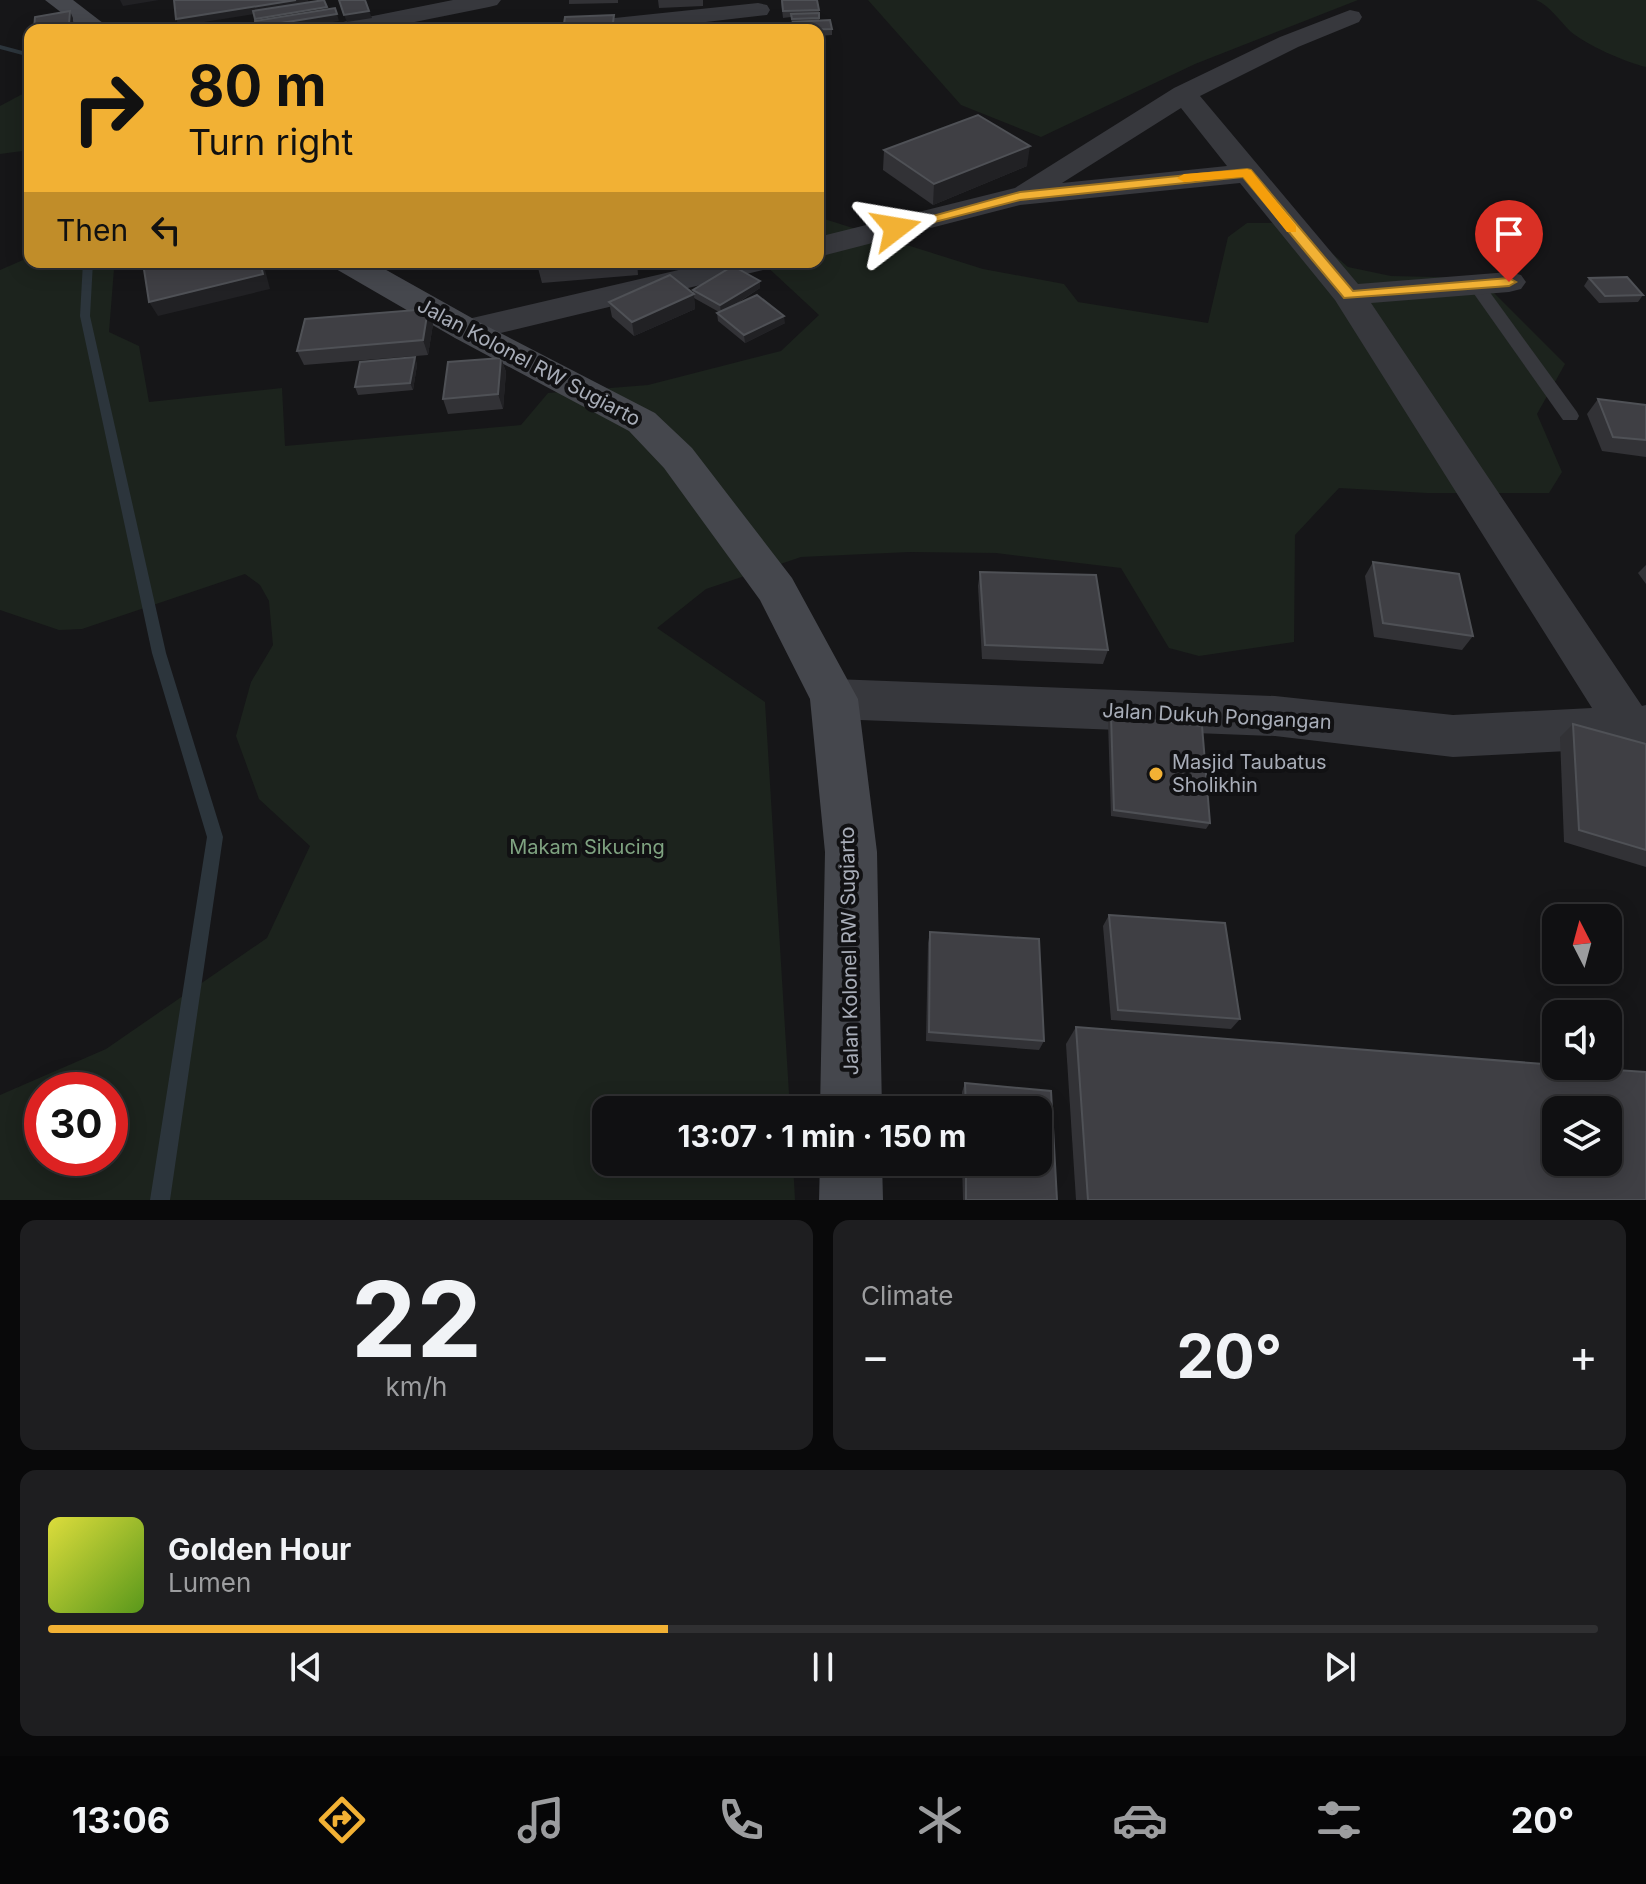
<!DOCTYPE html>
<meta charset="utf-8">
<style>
body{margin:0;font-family:Inter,sans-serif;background:#1e1e20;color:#f1f3f6;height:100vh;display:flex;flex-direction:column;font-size:30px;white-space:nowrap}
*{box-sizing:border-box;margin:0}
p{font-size:26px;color:#9c9d9f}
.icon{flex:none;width:44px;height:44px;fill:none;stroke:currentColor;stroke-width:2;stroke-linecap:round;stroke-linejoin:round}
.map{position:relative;height:1200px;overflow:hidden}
.sheet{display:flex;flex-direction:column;gap:20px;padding:20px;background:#09090a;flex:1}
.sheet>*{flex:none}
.banner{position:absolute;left:24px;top:24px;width:800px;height:244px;border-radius:16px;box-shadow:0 4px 20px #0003,0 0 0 2px #303032;background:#f2b134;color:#111;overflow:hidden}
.needle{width:52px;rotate:354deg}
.buttons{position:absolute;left:1542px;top:904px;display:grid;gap:16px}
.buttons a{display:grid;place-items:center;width:80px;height:80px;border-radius:16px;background:#101012;box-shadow:0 4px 20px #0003,0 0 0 2px #303032;font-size:40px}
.speed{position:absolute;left:24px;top:1072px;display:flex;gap:16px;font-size:40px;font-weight:700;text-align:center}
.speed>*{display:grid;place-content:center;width:104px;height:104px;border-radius:50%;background:#101012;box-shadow:0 4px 20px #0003,0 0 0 2px #303032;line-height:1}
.speed .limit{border:12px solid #d22;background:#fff;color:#111}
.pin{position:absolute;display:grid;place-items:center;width:68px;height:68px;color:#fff;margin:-82px -34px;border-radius:50% 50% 50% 0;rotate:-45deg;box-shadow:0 0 8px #0007}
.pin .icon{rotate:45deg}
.me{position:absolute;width:88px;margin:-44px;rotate:76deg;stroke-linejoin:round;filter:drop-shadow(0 0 6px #0008)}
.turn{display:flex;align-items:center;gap:28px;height:168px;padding:0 32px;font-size:36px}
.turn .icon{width:104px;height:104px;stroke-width:2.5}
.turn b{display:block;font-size:56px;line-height:68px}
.then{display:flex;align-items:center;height:76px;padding:0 32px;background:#0003;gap:16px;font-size:30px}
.big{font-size:60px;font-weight:700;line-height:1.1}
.sheet .card{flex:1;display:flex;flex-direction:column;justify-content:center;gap:12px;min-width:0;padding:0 28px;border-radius:16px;background:#1e1e20}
.sheet .dial{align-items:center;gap:0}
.dial b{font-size:104px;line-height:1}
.song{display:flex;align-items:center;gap:24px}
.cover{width:96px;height:96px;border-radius:12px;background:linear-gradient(135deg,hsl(60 70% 55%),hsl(90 70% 35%))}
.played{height:8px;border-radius:4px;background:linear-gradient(90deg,#f2b134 40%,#303032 40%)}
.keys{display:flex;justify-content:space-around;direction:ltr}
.heat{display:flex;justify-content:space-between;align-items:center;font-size:44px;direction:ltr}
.sheet .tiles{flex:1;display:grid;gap:20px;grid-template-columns:1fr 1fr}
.card:last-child{grid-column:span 2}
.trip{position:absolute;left:592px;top:1096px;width:460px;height:80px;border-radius:16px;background:#101012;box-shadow:0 4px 20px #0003,0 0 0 2px #303032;font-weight:700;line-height:80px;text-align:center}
.dock{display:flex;height:128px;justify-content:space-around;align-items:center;background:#060607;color:#9c9d9f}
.dock .icon{width:56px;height:56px}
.dock .selected{color:#f2b134}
.dock b{font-size:36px;color:#f1f3f6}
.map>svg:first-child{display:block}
.green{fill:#1c231d;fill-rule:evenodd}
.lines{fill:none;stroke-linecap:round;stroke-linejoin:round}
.stream{fill:#2c353c;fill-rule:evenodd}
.service{fill:#37383d;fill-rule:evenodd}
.minor{fill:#37383d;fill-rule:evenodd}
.secondary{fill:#45474d;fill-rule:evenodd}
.wall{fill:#323236}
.shaded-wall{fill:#212124}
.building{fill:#3f3f44;stroke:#4f5156;stroke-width:2;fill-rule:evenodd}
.route{fill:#f2b134;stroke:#9d7322;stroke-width:2}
.slow{fill:#f59e0b}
.poi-dot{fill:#f2b134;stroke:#111113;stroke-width:3}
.labels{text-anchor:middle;stroke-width:8;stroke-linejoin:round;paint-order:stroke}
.street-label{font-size:20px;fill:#a8adb8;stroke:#111113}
.poi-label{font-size:20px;fill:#a8adb8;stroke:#111113;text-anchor:start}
.park-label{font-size:20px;fill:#7fa381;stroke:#111113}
</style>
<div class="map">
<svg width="1646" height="1200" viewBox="0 0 1646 1200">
<rect width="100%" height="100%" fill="#161618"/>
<g class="green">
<path d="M868 0H1358L1195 64 1041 137 961 105Z"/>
<path d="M1536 0H1646V67C1625 62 1586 45 1570 31 1559 20 1550 6 1536 0Z"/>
<path d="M30 90V150L0 154V106Z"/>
<path d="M818 217 983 269 1064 284 1078 302 1208 323 1228 237 1247 223H1297L1348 267 1391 276 1479 278 1565 364 1537 414 1562 472 1549 493H1427L1339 488 1295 535 1294 642 1199 656 1169 648 1121 568 996 553 909 552 801 557 706 589 657 628 765 702 790 1110H606V1162H793L795 1200H0V1095L106 1049 267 938 310 846 259 799 236 736 251 682 273 645 269 601 260 585 245 574 82 629 59 630 0 610V270L30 257V262H121L114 269 109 332 139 346 149 402 282 388 285 446 521 425 548 393 648 385 781 351 819 315 762 262H818ZM42 1090H110V1158H42Z"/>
</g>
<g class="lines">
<g class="stream">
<path d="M0 45 30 53V57L0 49Z"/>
<path d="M83 262H93L90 316 166 653 223 837 170 1200H150L207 837 152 653 80 316Z"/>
</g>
<path class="service" d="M1475 279 1481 280 1577 412 1579 416 1577 420H1563L1467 284Z"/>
<g class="minor">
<path d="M453 0H501L497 5 489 7 375 30H326L329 25 338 23Z"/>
<path d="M758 3 767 5 770 10 767 15 637 30H555L558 25 567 23Z"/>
<path d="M1350 10 1359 12 1362 17 1359 22 1298 47 1200 96 1358 284 1509 272 1521 275 1526 282 1521 289 1509 292 1371 303 1642 706 1646 705V747L1453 757 1275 736 834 719 817 713 810 699 817 685 834 679 1275 696 1453 715 1592 708 1335 300 1240 183 1020 205 818 257V237L1015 188 1174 88 1280 37ZM1181 108 1227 166 1062 183Z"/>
<path d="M713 262H771L767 269 467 341 455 338 450 330 455 322Z"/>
</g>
<g class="secondary">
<path d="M45 0H73L112 30H84Z"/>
<path d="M332 262H372L479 322 655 413 692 448 792 578 858 699 877 852 882 1110H820L825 852 810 699 760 600 664 468 629 431 455 338 336 269Z"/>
<path d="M820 1162H882L883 1200H819Z"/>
</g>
</g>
<g class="wall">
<path d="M569 0H618V3L569 4Z"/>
<path d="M658 0H703V6L659 8Z"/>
<path d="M781 0 819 10V21L832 29V35L818 36V30H794V26H792L791 17 783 18Z"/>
<path d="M884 150 1027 166 933 205 883 170Z"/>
<path d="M538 262H637L638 275 542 283 538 268Z"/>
<path d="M1589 278 1643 295 1638 302 1599 303 1584 286Z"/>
<path d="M760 288 730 308 785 323 745 343 718 321 717 313 719 312 694 298 695 309 634 336 612 317 609 302 693 293V290Z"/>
<path d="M433 324 428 355 304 365 297 351Z"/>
<path d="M415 357 417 365 413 390 358 395 355 387Z"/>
<path d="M501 358 506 372 503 409 448 414 443 399Z"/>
<path d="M1598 399 1646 405V457L1602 451 1587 414Z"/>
<path d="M1373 562 1473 636 1462 650 1374 637 1365 576Z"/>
<path d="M1646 565V584L1638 573Z"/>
<path d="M980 572 1108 650 1103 664 982 659 978 586Z"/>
<path d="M1111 715 1210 823 1206 829 1111 816 1108 722Z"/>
<path d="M1573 724 1646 744V867L1564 842 1560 737Z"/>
<path d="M1109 915 1240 1019 1231 1029 1111 1020 1103 926Z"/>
<path d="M930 932 1044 1041 1039 1050 926 1041 928 943Z"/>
<path d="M1076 1027 1646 1200H1076L1066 1044Z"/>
<path d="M965 1083 1051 1091 1057 1200H963L962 1162H1038V1110H962V1092Z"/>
</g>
<g class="shaded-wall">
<path d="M120 0H159L123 6Z"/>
<path d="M296 0H308L310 5 179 26 176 19Z"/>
<path d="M327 7 329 14 258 26 255 19Z"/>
<path d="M70 11 73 18V30L34 29Z"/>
<path d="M369 11 372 18 347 22 344 15Z"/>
<path d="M337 14 339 21 284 30H257L256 27Z"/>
<path d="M1030 146 1027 166 933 205 934 184Z"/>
<path d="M260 262H263L270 289 158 316 149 302Z"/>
<path d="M760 281V288L721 313 720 305Z"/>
<path d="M694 294 695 309 634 336 632 322Z"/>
<path d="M428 309 433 324 428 355 423 340Z"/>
<path d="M784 316 785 323 745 343 744 335Z"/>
<path d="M415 357 417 365 413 390 410 383Z"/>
<path d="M501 358 506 372 503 409 498 394Z"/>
</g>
<g class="building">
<path d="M174 0H296L176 19Z"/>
<path d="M324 0 327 7 255 19 253 11Z"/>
<path d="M339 0H365L369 11 344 15Z"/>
<path d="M782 0H817L819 10 783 11Z"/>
<path d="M335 8 337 14 256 27 255 21Z"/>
<path d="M70 11 69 24 34 29 35 17Z"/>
<path d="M819 13V18L792 19 791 14Z"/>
<path d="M614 15 612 30H563L565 17Z"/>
<path d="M830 20 832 29 795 30 793 22Z"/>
<path d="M978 115 1030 146 934 184 884 150Z"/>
<path d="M148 262H260L263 274 149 302 143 263Z"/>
<path d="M538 262H617L538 268Z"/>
<path d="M733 266 760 281 720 305 693 290Z"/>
<path d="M670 275 694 294 632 322 609 302Z"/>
<path d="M1627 277 1643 295 1605 296 1589 278Z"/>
<path d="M757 295 784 316 744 335 717 313Z"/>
<path d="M428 309 423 340 297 351 305 319Z"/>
<path d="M415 357 410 383 355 387 360 362Z"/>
<path d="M501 358 498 394 443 399 448 362Z"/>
<path d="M1598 399 1646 405V440L1613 437Z"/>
<path d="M1373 562 1459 574 1473 636 1383 623Z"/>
<path d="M980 572 1096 575 1108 650 985 645Z"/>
<path d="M1111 715 1202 726 1210 823 1114 810Z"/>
<path d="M1573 724 1646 744V850L1579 830Z"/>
<path d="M1109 915 1225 923 1240 1019 1118 1010Z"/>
<path d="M930 932 1039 939 1044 1041 929 1032Z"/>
<path d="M1076 1027 1556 1065V1066L1646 1072V1200H1088ZM1556 1110H1608V1162H1556Z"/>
<path d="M965 1083 1051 1091 1057 1200H966V1162H1038V1110H966Z"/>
</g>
<path class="route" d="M1247 169 1251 170 1353 291 1509 278 1516 282 1509 286 1344 298 1243 177 1020 200 896 232 889 228 1020 192Z"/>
<path class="slow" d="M1247 169 1251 170 1296 226V232H1287L1243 177 1184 182 1177 178 1184 174Z"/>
<circle class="poi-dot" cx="1156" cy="774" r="8"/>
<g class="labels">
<g class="street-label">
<text transform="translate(529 362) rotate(28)" y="7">Jalan Kolonel RW Sugiarto</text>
<text transform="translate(1217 716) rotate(3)" y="7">Jalan Dukuh Pongangan</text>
<text transform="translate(849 951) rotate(-91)" y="7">Jalan Kolonel RW Sugiarto</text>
</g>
<g class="poi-label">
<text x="1172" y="769">Masjid Taubatus<tspan x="1172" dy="23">Sholikhin</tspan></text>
</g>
<g class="park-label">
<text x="587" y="854">Makam Sikucing</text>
</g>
</g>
</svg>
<div class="buttons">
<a><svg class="needle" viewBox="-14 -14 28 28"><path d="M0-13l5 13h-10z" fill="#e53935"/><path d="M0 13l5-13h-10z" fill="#9c9d9f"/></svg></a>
<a><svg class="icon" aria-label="sound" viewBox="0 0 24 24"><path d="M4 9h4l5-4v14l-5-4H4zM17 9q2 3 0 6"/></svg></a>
<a><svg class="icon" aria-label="layers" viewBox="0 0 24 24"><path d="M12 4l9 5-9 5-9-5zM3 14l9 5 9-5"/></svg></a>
</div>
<div class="speed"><div class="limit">30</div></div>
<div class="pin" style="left:1509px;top:282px;background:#d93025"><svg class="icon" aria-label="arrive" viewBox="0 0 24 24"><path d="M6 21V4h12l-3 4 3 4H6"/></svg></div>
<svg class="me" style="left:896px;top:228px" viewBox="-20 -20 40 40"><path d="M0-17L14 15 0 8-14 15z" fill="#f2b134" stroke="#fff" stroke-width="4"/></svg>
<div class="trip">13:07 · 1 min · 150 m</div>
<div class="banner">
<div class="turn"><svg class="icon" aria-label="right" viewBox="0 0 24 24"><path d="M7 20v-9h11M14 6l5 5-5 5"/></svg><div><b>80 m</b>Turn right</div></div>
<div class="then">Then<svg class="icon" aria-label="left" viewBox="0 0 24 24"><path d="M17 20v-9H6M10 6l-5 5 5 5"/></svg></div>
</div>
</div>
<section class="sheet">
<div class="tiles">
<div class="card dial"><b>22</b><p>km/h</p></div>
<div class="card"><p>Climate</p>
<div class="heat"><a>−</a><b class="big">20°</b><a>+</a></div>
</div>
<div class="card">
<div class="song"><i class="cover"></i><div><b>Golden Hour</b><p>Lumen</p></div></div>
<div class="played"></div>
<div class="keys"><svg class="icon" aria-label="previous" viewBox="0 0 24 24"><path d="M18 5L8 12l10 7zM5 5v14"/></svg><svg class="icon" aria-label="pause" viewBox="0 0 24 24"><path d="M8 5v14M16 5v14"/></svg><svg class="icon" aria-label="next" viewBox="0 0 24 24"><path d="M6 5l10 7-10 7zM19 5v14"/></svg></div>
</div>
</div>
</section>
<nav class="dock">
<b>13:06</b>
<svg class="icon selected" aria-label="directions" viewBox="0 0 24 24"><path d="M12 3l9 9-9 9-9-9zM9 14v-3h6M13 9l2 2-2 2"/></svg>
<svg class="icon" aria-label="music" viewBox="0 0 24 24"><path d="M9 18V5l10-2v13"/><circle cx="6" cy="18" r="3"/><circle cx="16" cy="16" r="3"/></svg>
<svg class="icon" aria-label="phone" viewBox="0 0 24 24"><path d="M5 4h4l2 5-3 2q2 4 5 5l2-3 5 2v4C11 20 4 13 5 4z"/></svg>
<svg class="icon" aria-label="climate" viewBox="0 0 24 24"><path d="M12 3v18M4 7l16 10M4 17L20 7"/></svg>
<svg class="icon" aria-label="car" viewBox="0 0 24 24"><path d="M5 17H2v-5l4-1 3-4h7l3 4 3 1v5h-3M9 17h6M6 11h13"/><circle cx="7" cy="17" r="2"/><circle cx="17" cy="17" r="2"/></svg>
<svg class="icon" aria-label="filters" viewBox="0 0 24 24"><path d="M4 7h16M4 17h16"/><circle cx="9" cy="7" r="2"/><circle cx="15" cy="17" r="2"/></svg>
<b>20°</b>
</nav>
